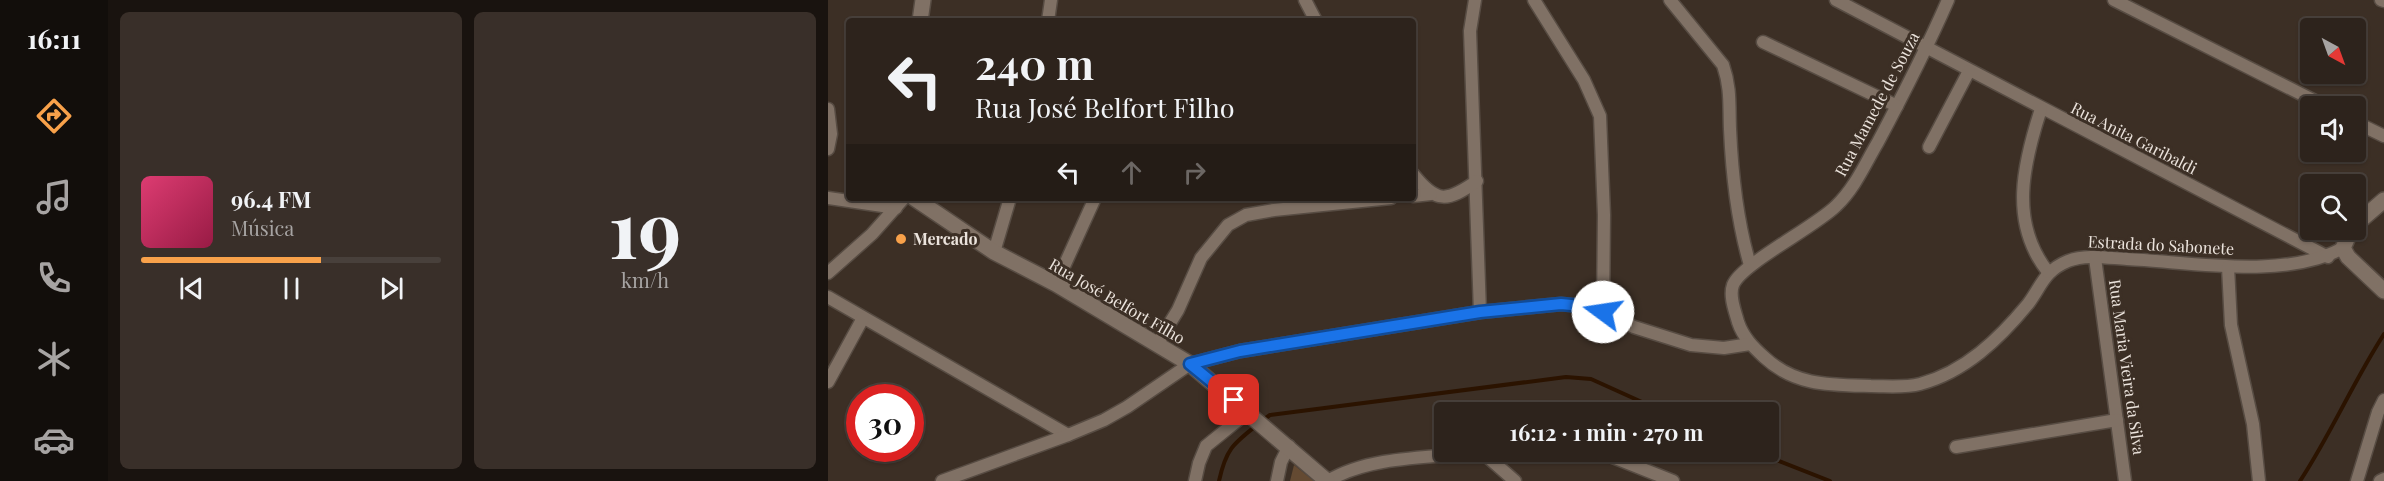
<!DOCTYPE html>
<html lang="pt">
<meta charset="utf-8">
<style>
body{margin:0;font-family:"Playfair Display",serif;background:#392f29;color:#f1f3f6;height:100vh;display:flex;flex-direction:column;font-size:22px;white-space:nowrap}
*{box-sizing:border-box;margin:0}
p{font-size:20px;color:#a7a4a3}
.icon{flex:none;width:33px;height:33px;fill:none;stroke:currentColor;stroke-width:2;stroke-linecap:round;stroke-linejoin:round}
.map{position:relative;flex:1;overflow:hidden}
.drawer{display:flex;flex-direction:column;gap:12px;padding:12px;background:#19130f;width:720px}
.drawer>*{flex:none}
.top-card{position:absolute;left:18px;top:18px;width:570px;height:183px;border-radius:6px;box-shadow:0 2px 4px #0004,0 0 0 2px #48403b;background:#2d231c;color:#f1f3f6;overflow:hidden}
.needle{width:39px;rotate:139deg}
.fabs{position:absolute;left:1472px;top:18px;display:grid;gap:12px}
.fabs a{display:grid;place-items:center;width:66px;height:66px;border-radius:6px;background:#2d231c;box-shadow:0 2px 4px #0004,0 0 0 2px #48403b;font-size:30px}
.speed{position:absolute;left:18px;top:384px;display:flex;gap:12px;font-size:30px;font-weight:700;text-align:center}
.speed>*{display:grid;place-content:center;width:78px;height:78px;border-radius:50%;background:#2d231c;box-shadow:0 2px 4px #0004,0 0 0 2px #48403b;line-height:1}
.speed .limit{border:9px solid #d22;background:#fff;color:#111}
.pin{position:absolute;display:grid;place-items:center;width:51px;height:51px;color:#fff;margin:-26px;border-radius:12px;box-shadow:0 3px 9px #0006}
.me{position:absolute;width:66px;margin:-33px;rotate:284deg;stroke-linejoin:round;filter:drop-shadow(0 0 4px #0008)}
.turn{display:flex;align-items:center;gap:21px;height:126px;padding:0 30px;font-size:27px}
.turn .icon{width:78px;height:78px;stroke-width:2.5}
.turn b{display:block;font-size:42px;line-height:51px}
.lanes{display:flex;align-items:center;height:57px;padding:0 30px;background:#0003;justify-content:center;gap:30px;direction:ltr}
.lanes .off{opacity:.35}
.drawer .card{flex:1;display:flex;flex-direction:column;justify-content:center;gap:9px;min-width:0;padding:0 21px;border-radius:9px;background:#392f29}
.drawer .dial{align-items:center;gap:0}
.dial b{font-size:78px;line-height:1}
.song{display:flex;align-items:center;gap:18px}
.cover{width:72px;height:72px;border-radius:9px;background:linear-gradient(135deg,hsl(340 70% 55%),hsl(340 70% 35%))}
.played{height:6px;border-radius:3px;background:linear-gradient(90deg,#f8a14a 60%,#48403b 60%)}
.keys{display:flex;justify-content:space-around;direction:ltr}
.drawer .tiles{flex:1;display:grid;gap:12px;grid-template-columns:repeat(2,1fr)}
.trip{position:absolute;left:606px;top:402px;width:345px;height:60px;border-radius:6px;background:#2d231c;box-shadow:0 2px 4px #0004,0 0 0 2px #48403b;font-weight:700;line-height:60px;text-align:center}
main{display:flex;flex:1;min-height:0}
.menu{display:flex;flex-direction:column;width:108px;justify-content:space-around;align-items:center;background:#120e0b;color:#a7a4a3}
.menu .icon{width:42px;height:42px}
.menu .active{color:#f8a14a}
.menu b{font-size:27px;color:#f1f3f6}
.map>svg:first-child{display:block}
.green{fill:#644a32}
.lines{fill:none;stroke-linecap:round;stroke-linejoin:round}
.stream{stroke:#2b1300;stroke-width:4}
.minor-casing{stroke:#574c43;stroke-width:15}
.tertiary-casing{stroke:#574c43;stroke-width:18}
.minor{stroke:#807165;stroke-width:12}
.tertiary{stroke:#807165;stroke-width:15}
.route-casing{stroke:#114b97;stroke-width:15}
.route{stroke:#1a73e8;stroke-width:10}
.poi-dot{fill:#f8a14a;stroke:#3c2f25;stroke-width:2}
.labels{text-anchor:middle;stroke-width:6;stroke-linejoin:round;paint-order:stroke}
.street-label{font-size:16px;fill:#ebe3dc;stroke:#3c2f25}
.poi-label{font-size:16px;font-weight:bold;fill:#ebe3dc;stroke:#3c2f25;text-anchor:start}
</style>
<main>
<nav class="menu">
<b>16:11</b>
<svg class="icon active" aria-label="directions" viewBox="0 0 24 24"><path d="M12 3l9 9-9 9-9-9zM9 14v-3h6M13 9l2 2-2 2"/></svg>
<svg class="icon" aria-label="music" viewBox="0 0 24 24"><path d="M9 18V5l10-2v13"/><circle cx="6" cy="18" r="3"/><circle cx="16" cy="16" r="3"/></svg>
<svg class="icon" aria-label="phone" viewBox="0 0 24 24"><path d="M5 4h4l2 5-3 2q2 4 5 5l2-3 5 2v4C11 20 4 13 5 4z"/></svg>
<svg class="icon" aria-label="climate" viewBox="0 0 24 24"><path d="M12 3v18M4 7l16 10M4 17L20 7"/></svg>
<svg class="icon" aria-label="car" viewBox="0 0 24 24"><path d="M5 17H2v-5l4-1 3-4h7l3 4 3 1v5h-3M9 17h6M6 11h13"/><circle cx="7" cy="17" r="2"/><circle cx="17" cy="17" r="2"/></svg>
</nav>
<section class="drawer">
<div class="tiles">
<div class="card">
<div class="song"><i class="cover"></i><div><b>96.4 FM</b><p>Música</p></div></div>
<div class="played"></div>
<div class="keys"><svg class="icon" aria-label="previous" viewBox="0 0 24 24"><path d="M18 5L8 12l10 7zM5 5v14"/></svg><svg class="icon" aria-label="pause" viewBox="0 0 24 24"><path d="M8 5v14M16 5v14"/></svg><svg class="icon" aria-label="next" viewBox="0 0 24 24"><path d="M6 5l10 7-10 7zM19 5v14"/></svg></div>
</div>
<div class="card dial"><b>19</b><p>km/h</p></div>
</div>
</section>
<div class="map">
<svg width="1556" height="481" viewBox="0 0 1556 481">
<rect width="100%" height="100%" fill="#3c2f25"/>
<path class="green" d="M466 465 486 481H462Z"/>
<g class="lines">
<g class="stream">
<path d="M435 420 442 415 738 377 763 379 836 412"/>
<path d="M928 452 1002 481"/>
<path d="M391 481C398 449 405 444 429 425"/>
<path d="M1472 481C1503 434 1525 382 1556 334"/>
</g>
<defs>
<g id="minor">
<path d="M477 0 488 21"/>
<path d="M647 0 642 31 652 312"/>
<path d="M706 0 756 80 772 116 776 215 775 312"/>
<path d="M842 0 895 65C903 88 901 105 902 129 904 175 909 221 922 265"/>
<path d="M1008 0 1500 257"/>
<path d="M1120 0C1099 48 1075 95 1050 142 1037 164 1027 188 1008 206 987 227 913 264 905 285 901 296 907 311 910 322 915 337 925 347 936 357 967 386 1002 385 1043 386 1059 386 1076 388 1092 384 1137 372 1171 339 1200 304 1214 285 1216 271 1240 261 1258 254 1280 258 1299 259 1363 262 1457 280 1515 248"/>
<path d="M1286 0 1497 106"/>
<path d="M1553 0 1556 1"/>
<path d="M220 21 223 0"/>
<path d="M935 42 1069 106"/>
<path d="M0 109 3 134 0 149"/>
<path d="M1213 109C1195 164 1181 223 1220 272"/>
<path d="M1527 122 1556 136"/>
<path d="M1101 147 1141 71"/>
<path d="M585 174C609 204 619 202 649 181"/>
<path d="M585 196 603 194"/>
<path d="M0 198 68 208"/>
<path d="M166 252 182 198"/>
<path d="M1267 258 1297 481"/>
<path d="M1400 267 1403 325 1425 424 1431 481"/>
<path d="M0 273 44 234 76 198"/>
<path d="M228 284 267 198"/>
<path d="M0 297 240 435"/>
<path d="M329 344 350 310 373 258 400 225 418 215 446 210 563 198"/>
<path d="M0 382 35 318"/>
<path d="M1128 447 1289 420"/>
<path d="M654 452 687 481"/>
<path d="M772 452 845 481"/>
<path d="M114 481 240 435 276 420 299 407 362 364 412 351 652 312 733 304 764 307 806 327 863 345 896 348 922 344"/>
<path d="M367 481 371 463 378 446 420 412"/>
<path d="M449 481 453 462 461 446"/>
<path d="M500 481C543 455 607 458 656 452"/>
<path d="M1529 481 1550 412 1556 400"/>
<path d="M1552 481 1556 479"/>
</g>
<g id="tertiary">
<path d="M92 21 95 0"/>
<path d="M86 198 166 252 228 284 362 364 499 481"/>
<path d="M1527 225 1556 200"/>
<path d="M1523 230 1515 248 1520 257 1556 291"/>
</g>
</defs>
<use href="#minor" class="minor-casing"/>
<use href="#tertiary" class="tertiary-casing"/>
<use href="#minor" class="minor"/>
<use href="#tertiary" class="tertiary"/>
</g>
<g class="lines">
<defs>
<path id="route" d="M406 400 362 364 412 351 652 312 733 304 764 307 775 312"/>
</defs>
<use href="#route" class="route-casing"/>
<use href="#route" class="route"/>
</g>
<circle class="poi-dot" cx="73" cy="239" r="6"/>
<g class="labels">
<g class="street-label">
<text transform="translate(1049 104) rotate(-62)" y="6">Rua Mamede de Souza</text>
<text transform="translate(1306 138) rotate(27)" y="6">Rua Anita Garibaldi</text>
<text transform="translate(1333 245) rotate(3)" y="6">Estrada do Sabonete</text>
<text transform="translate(289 301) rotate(30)" y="6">Rua José Belfort Filho</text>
<text transform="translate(1299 367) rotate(82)" y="6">Rua Maria Vieira da Silva</text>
</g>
<g class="poi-label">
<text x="85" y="245">Mercado</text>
</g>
</g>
</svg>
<div class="fabs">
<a><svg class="needle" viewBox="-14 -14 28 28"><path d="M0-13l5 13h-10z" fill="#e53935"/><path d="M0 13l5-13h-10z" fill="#a7a4a3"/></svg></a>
<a><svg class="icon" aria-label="sound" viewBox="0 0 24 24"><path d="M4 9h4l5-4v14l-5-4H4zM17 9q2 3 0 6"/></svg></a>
<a><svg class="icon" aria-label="search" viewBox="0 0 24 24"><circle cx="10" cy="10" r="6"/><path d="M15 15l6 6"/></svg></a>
</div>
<div class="speed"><div class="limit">30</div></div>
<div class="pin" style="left:406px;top:400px;background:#d93025"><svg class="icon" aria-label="arrive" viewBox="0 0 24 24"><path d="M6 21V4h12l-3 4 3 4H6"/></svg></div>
<svg class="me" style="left:775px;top:312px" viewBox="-20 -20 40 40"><circle r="19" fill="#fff"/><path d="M0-13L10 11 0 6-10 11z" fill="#1a73e8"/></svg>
<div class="trip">16:12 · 1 min · 270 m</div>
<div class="top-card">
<div class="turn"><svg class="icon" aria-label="left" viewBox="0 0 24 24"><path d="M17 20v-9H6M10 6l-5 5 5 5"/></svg><div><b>240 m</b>Rua José Belfort Filho</div></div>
<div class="lanes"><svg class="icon" aria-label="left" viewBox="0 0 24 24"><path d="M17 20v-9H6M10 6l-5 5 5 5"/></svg><svg class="icon off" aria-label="ahead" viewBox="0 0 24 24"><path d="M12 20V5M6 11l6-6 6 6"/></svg><svg class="icon off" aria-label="right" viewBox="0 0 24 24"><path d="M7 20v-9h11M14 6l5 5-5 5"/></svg></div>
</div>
</div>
</main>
